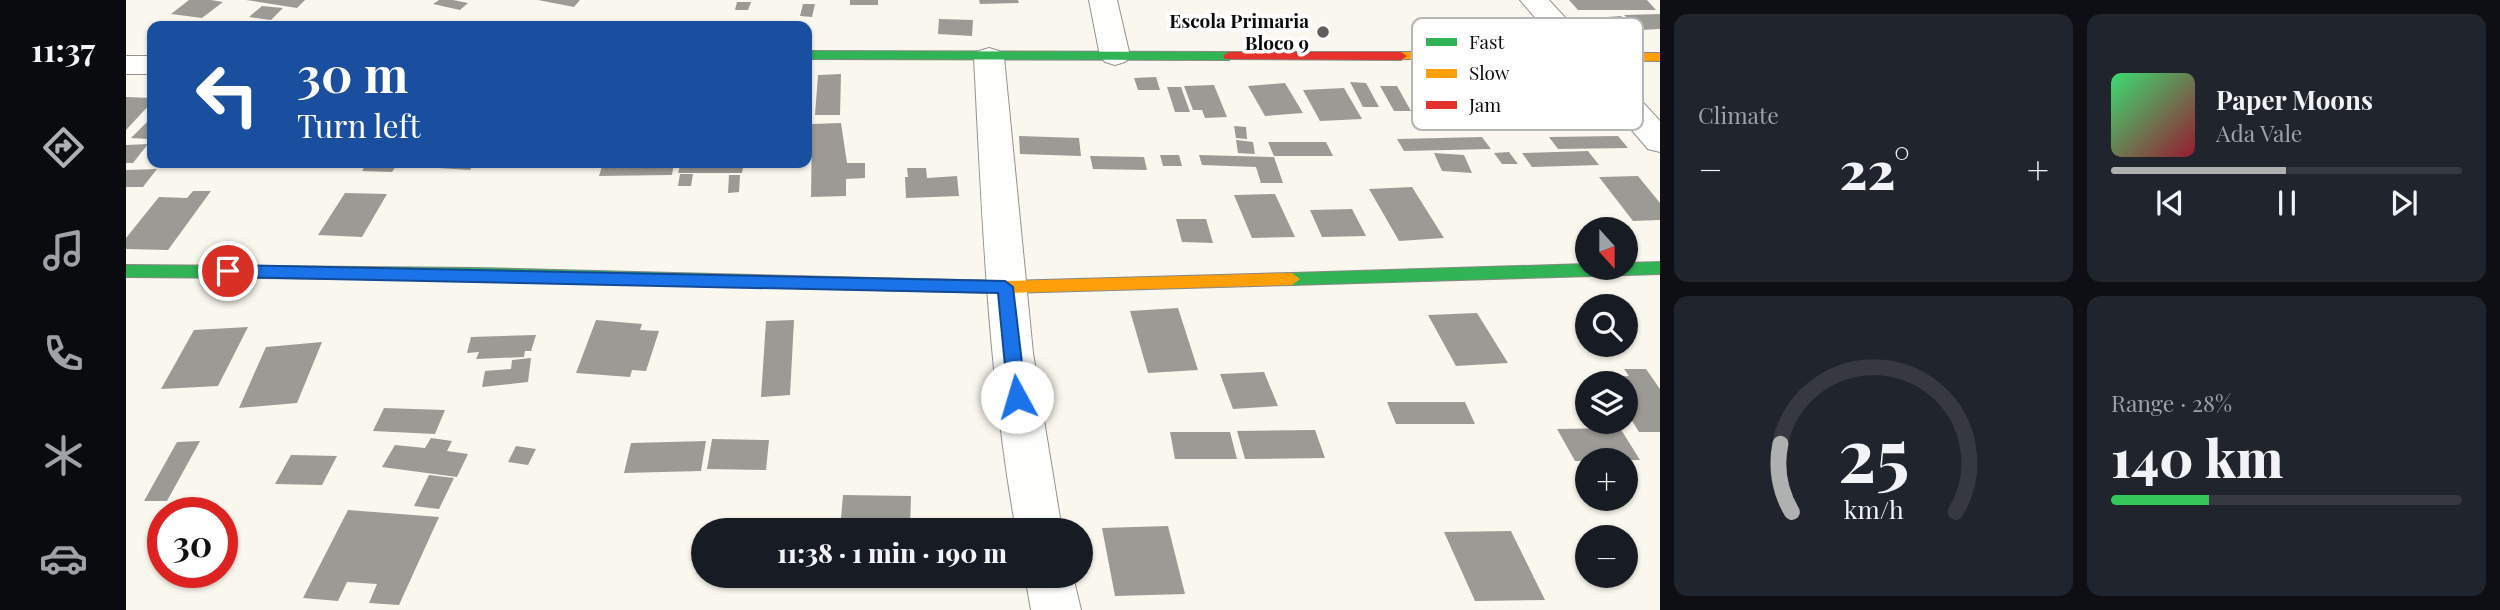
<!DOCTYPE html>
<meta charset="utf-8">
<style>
body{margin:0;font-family:"Playfair Display",serif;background:#20242c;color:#f1f3f6;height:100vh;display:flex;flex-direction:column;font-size:26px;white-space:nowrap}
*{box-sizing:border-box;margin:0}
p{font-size:23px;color:#9ea1a6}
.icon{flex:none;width:38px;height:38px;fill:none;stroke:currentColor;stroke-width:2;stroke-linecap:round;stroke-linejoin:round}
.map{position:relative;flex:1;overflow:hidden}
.panel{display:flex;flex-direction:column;gap:14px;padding:14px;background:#0d0f14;width:840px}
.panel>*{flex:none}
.top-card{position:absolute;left:21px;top:21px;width:665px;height:147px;border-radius:14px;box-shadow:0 2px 5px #0004;background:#1a4fa0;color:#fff;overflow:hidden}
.needle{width:46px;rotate:159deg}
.buttons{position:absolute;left:1449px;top:217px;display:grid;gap:14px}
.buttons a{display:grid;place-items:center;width:63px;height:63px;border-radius:50%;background:#171b24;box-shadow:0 2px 5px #0004;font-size:35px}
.speed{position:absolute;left:21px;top:497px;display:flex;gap:14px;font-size:35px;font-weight:700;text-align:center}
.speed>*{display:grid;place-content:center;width:91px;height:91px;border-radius:50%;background:#171b24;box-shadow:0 2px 5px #0004;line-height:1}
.speed .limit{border:10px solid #d22;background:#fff;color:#111}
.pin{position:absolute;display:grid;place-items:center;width:60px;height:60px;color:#fff;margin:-30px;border:4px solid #fff;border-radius:50%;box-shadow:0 2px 7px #0007}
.me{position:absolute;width:77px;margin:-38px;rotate:354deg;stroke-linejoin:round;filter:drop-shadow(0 0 5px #0008)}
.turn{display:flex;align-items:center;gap:24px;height:147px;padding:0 35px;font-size:32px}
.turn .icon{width:91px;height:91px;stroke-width:2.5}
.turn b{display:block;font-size:49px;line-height:60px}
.big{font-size:52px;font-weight:800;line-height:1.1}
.panel .widget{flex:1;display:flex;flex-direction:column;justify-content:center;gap:10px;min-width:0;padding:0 24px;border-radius:14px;background:#20242c}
.panel .dial{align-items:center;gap:0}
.dial svg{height:182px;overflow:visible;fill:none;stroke:#363941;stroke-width:7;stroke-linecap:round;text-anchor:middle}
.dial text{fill:#f1f3f6;stroke:none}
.song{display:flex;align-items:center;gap:21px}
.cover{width:84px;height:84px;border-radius:10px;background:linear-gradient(135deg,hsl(140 70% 55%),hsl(350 70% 35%))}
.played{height:7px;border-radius:4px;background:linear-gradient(90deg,#afb0b0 50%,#363941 50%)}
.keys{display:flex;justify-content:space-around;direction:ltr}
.heat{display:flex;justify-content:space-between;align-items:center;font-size:38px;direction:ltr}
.charge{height:10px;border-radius:5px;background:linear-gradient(90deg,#34c759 28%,#363941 0)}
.panel .tiles{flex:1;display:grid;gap:14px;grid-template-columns:repeat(2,1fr)}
.trip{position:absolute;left:565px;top:518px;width:402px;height:70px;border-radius:35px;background:#171b24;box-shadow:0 2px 5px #0004;font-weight:800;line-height:70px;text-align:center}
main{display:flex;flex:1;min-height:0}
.menu{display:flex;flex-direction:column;width:126px;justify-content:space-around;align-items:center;background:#090b0e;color:#9ea1a6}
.menu .icon{width:49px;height:49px}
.menu .selected{color:#afb0b0}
.menu b{font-size:32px;color:#f1f3f6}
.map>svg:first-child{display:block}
.building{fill:#9c9a94}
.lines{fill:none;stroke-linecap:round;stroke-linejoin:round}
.street-casing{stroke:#93928d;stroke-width:2}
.fast-casing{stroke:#898884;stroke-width:2}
.slow-casing{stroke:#898884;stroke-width:2}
.jam-casing{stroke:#898884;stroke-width:2}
.street{fill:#fefefc;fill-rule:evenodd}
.fast{fill:#30b455;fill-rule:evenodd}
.slow{fill:#ff9f0a;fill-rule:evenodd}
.jam{fill:#e5322d;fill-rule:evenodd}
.route{fill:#1a73e8;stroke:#114b97;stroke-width:2}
.poi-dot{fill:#5f5e5a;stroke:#fff;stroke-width:2.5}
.labels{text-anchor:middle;stroke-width:7;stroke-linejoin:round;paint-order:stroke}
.far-poi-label{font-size:19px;font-weight:bold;fill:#0b0b0b;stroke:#fff;text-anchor:end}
.key{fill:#fff;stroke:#b6b6b6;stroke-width:2}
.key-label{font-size:19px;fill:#0b0b0b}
</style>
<main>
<nav class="menu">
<b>11:37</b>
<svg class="icon selected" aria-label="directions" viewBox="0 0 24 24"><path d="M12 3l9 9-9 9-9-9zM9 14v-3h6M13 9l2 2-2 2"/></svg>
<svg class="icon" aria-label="music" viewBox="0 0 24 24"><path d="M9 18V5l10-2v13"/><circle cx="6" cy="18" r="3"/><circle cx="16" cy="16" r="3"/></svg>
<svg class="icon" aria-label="phone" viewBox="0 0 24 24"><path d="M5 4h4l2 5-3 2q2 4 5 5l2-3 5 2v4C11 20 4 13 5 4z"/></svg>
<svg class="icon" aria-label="climate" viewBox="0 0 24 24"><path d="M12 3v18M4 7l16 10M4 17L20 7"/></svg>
<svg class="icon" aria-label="car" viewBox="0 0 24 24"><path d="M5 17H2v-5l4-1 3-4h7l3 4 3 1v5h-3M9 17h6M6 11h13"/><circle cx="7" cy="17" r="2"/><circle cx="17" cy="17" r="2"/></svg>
</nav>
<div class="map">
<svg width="1534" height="610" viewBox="0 0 1534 610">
<rect width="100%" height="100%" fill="#faf8ee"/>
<g class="building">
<path d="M63 0H85L97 2 76 18 45 14Z"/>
<path d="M120 0H179L171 8Z"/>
<path d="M313 0H327L342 3 334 10 307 4Z"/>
<path d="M412 0H454L448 7Z"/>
<rect x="724" y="0" width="28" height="5"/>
<path d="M853 0H892L893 3 854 4Z"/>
<path d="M1443 0H1521L1530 10H1452Z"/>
<path d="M611 2H625L622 10H609Z"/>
<path d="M677 4H689L686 17 674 16Z"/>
<path d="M136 6 157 8 145 20 123 17Z"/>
<path d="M1534 14V29L1514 30 1498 15Z"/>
<path d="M1495 16 1509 30H1495L1481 17Z"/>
<path d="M813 19 847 20 846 36 812 34Z"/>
<path d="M715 74 714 115H689L692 75Z"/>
<path d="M1030 77 1034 90H1012L1008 78Z"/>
<path d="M1224 82 1240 83 1253 107H1237Z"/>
<path d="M1159 83 1177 113 1139 116 1122 86Z"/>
<path d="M1088 85 1101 117 1079 118 1076 110H1067L1058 86Z"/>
<path d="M1254 86H1271L1285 111H1268Z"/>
<path d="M1041 87H1055L1064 112H1049Z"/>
<path d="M1218 88 1236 119 1194 121 1177 90Z"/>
<path d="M0 97 26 98V102L0 130Z"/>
<path d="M26 117V135L22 139 5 138Z"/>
<path d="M715 123 721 163H739V178L720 179V196L685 197 686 124Z"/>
<path d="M1108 126 1120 127 1121 139 1110 138Z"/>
<path d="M893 136 953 138 955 156 894 154Z"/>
<path d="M1492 136 1502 148 1432 149 1423 137Z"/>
<path d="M1356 137 1365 149 1278 151 1271 139Z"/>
<path d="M1110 140 1127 142 1129 154 1112 153Z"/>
<path d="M1142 142H1200L1207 156H1148Z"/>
<path d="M22 144 7 163H0V145Z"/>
<path d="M1462 151 1473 165 1406 167 1396 153Z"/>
<path d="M1383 152 1392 164H1376L1368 153Z"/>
<path d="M1308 153 1338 155 1346 173 1316 171Z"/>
<path d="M1034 155H1053L1056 166H1037Z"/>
<path d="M1073 155 1148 157 1157 183H1135L1130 167 1076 165Z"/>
<path d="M964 156 1018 157 1021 170 967 169Z"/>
<path d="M241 163H272L266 172 236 171Z"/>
<path d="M316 163H348L344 170 313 168Z"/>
<path d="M477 163H548L546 175 473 176Z"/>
<path d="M555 163H618L616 173H552Z"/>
<path d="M781 168H800L801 178 831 176 833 196 780 198 779 177H782Z"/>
<path d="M31 169 17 187H0V170Z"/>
<path d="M554 174H567L565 186H552Z"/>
<path d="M603 175H614L613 192 602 193Z"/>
<path d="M1512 176 1534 203V220L1507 221 1473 177Z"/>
<path d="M1286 187 1318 238 1273 241 1243 189Z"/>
<path d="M67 191H85L42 250 0 249V238L33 197 61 198Z"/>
<path d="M219 193 261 194 236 237 192 235Z"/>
<path d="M1149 194 1169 237 1126 238 1108 195Z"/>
<path d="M1226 209 1240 236 1196 237 1184 210Z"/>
<path d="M1050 219H1080L1087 243 1056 242Z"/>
<path d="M1052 308 1072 370 1022 373 1004 311Z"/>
<path d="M1351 313 1382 363 1330 366 1302 315Z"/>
<path d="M470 320 516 324 514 330 533 331 520 371 506 370 504 377 450 373Z"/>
<path d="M668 320 664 395 635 397 640 321Z"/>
<path d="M122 327 92 386 35 389 68 330Z"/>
<path d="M410 335 405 351H399L398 357 350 359 353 352 341 353 345 337Z"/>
<path d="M196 342 171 403 113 408 140 347Z"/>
<path d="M405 358 402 382 356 387 359 371 385 369 386 360Z"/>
<path d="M1498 369H1520L1534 389V432H1513L1500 411V383H1482L1477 377 1503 376Z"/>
<path d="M1138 372 1152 406 1107 409 1094 374Z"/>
<path d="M1261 402H1339L1349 424H1270Z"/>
<path d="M258 408 319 410 309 434 247 431Z"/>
<path d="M1494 428 1514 460 1449 461 1431 429Z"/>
<path d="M1189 430 1199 458 1119 459 1111 431Z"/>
<path d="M1044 432H1104L1111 459H1049Z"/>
<path d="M305 438 326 441 321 451 342 454 331 477 256 467 269 445 299 448Z"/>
<path d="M586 439 643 440 640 470 581 469Z"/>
<path d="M74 441 41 501H18L51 442Z"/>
<path d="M580 441 575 471 498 473 505 443Z"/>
<path d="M390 446 410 449 402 465 382 462Z"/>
<path d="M165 455 211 456 196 485 149 484Z"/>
<path d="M303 475 328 478 313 509 288 506Z"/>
<path d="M717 495 785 496 784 530H714Z"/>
<path d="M222 510 313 517 273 605 243 603 251 584 221 582 212 601 177 598Z"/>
<path d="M1042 526 1059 594 989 596 976 528Z"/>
<path d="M1385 531 1419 600 1349 601 1318 532Z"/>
<path d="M711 576H784V585L710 584Z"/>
</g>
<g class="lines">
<defs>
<g id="street">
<path d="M963 0H991L1004 56 999 62 989 65 979 62 974 56Z"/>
<path d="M1394 0H1423L1534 121V152L1522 149Z"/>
<path d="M863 48 873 51 878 57 907 353 936 530H890C862 374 856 215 848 57L853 51Z"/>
<rect x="0" y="56" width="26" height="18"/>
<path d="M899 576H947L955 610H905Z"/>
</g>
<g id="fast">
<path d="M681 51 1103 52 1109 56 1103 60 681 59Z"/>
<path d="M1534 262V274L1166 285 1158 279 1166 273 1461 264V268H1500V263Z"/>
<path d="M0 265 351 268 747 278 755 284 747 290 351 280 0 277Z"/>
</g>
<g id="slow">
<path d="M1275 52 1534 53V61L1271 59 1269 56Z"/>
<path d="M1166 273 1174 279 1166 285 879 293 747 290 739 284 747 278 879 281Z"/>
</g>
<path id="jam" d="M1103 52H1275L1281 56 1275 60 1099 59 1097 56Z"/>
</defs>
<use href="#street" class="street-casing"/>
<use href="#fast" class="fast-casing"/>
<use href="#slow" class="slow-casing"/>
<use href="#jam" class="jam-casing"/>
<use href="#street" class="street"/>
<use href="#fast" class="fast"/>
<use href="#slow" class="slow"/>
<use href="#jam" class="jam"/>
</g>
<path class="route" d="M102 265 879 281 887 287 900 397 891 404 882 397 872 293 102 277 94 271Z"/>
<circle class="poi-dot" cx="1197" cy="32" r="7"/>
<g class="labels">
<g class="far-poi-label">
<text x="1183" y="28">Escola Primaria<tspan x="1183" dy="22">Bloco 9</tspan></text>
</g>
</g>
<rect x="1286" y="18" width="231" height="112" rx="10" class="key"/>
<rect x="1300" y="38" width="31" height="8" fill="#30b455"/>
<rect x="1300" y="69" width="31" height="9" fill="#ff9f0a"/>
<rect x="1300" y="101" width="31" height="8" fill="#e5322d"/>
<g class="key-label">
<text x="1343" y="49">Fast</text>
<text x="1343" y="80">Slow</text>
<text x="1343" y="112">Jam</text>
</g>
</svg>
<div class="buttons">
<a><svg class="needle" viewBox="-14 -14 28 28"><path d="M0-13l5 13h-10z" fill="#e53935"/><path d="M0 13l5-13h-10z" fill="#9ea1a6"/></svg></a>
<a><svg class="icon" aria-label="search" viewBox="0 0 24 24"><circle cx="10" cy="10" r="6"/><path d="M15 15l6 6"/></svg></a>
<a><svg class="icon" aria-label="layers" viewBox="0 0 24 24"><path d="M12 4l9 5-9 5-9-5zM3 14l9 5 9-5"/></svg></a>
<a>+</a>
<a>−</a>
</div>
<div class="speed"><div class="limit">30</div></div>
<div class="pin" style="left:102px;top:271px;background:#d93025"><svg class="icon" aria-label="arrive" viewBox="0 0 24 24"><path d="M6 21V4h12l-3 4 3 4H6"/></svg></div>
<svg class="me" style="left:891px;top:397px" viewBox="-20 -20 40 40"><circle r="19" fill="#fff"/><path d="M0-13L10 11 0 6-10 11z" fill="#1a73e8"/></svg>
<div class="trip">11:38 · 1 min · 190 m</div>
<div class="top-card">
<div class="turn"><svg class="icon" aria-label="left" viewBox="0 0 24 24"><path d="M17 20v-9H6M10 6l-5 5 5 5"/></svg><div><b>30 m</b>Turn left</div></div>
</div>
</div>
<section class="panel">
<div class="tiles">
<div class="widget"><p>Climate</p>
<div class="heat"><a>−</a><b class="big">22°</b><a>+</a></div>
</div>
<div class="widget">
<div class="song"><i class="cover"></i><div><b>Paper Moons</b><p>Ada Vale</p></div></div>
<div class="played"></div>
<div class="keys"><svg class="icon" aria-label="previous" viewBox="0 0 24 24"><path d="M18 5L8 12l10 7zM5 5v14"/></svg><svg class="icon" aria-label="pause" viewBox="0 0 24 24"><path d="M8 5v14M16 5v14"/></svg><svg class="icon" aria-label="next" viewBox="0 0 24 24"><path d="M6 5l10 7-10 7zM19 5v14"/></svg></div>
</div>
<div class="widget dial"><svg viewBox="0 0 100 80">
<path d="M14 69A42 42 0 1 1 86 69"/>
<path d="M14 69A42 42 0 0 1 9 39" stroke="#afb0b0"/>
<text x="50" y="56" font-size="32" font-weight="700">25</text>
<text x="50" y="72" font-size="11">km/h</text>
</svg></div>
<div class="widget"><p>Range · 28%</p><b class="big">140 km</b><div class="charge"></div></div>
</div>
</section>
</main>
